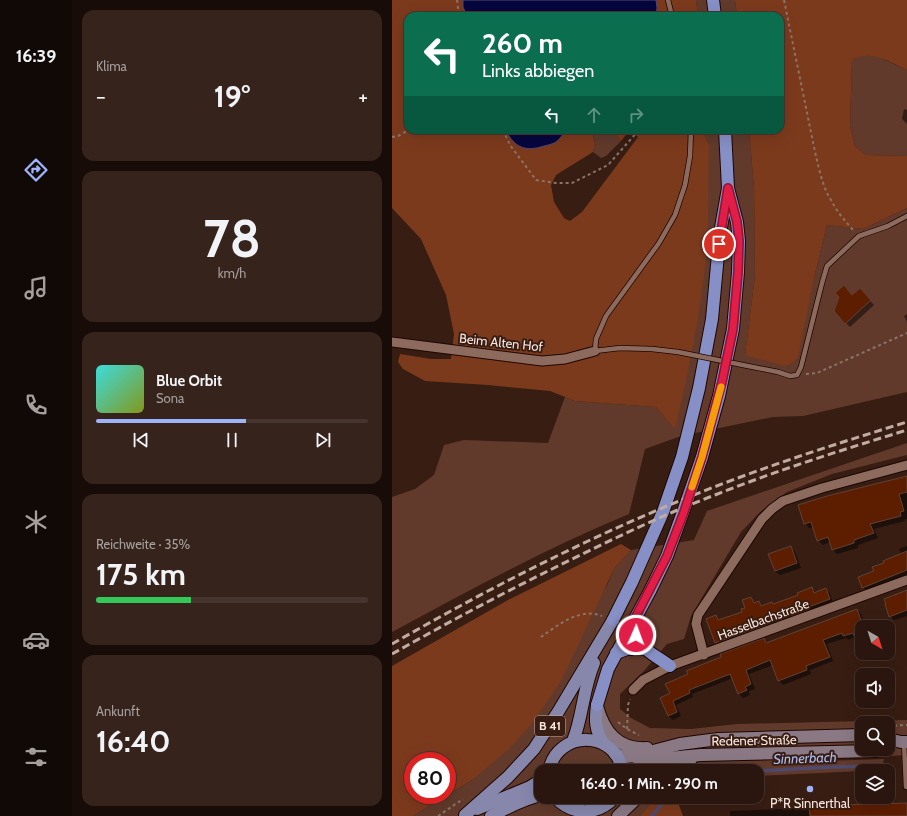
<!DOCTYPE html>
<html lang="de">
<meta charset="utf-8">
<style>
body{margin:0;font-family:Cabin,sans-serif;background:#36231c;color:#f1f3f6;height:100vh;display:flex;flex-direction:column;font-size:15px;white-space:nowrap}
*{box-sizing:border-box;margin:0}
p{font-size:13px;color:#a59f9e}
.icon{flex:none;width:22px;height:22px;fill:none;stroke:currentColor;stroke-width:2;stroke-linecap:round;stroke-linejoin:round}
.map{position:relative;flex:1;overflow:hidden}
.drawer{display:flex;flex-direction:column;gap:10px;padding:10px;background:#170c08;width:320px}
.drawer>*{flex:none}
.hud{position:absolute;left:12px;top:12px;width:380px;height:122px;border-radius:12px;box-shadow:0 4px 16px #0002,0 0 0 1px #46352e;background:#0b6e4f;color:#fff;overflow:hidden}
.needle{width:26px;rotate:141deg}
.tools{position:absolute;left:463px;top:620px;display:grid;gap:8px}
.tools a{display:grid;place-items:center;width:40px;height:40px;border-radius:8px;background:#2a160e;box-shadow:0 4px 16px #0002,0 0 0 1px #46352e;font-size:20px}
.speed{position:absolute;left:12px;top:752px;display:flex;gap:8px;font-size:20px;font-weight:700;text-align:center}
.speed>*{display:grid;place-content:center;width:52px;height:52px;border-radius:50%;background:#2a160e;box-shadow:0 4px 16px #0002,0 0 0 1px #46352e;line-height:1}
.speed .limit{border:6px solid #d22;background:#fff;color:#111}
.pin{position:absolute;display:grid;place-items:center;width:34px;height:34px;color:#fff;margin:-17px;border:2px solid #fff;border-radius:50%;box-shadow:0 1px 4px #0007}
.me{position:absolute;width:44px;margin:-22px;rotate:2deg;stroke-linejoin:round;filter:drop-shadow(0 0 3px #0008)}
.turn{display:flex;align-items:center;gap:14px;height:84px;padding:0 12px;font-size:18px}
.turn .icon{width:52px;height:52px;stroke-width:2.5}
.turn b{display:block;font-size:28px;line-height:34px}
.lanes{display:flex;align-items:center;height:38px;padding:0 12px;background:#0003;justify-content:center;gap:20px;direction:ltr}
.lanes .off{opacity:.35}
.big{font-size:30px;font-weight:700;line-height:1.1}
.drawer .widget{flex:1;display:flex;flex-direction:column;justify-content:center;gap:6px;min-width:0;padding:0 14px;border-radius:12px;background:#36231c}
.drawer .dial{align-items:center;gap:0}
.dial b{font-size:52px;line-height:1}
.song{display:flex;align-items:center;gap:12px}
.cover{width:48px;height:48px;border-radius:6px;background:linear-gradient(135deg,hsl(180 70% 55%),hsl(70 70% 35%))}
.played{height:4px;border-radius:2px;background:linear-gradient(90deg,#9db4fd 55%,#46352e 55%)}
.keys{display:flex;justify-content:space-around;direction:ltr}
.heat{display:flex;justify-content:space-between;align-items:center;font-size:22px;direction:ltr}
.charge{height:6px;border-radius:3px;background:linear-gradient(90deg,#34c759 35%,#46352e 0)}
.trip{position:absolute;left:142px;top:764px;width:230px;height:40px;border-radius:12px;background:#2a160e;box-shadow:0 4px 16px #0002,0 0 0 1px #46352e;font-weight:700;line-height:40px;text-align:center}
main{display:flex;flex:1;min-height:0}
.menu{display:flex;flex-direction:column;width:72px;justify-content:space-around;align-items:center;background:#110906;color:#a59f9e}
.menu .icon{width:28px;height:28px}
.menu .current{color:#9db4fd}
.menu b{font-size:18px;color:#f1f3f6}
.map>svg:first-child{display:block}
.green{fill:#613a2b;fill-rule:evenodd}
.forest{fill:#7c3a1d;fill-rule:evenodd}
.water{fill:#06063e;stroke:#4f496e}
.shadow{fill:#0007}
.lines{fill:none;stroke-linecap:round;stroke-linejoin:round}
.stream{stroke:#4f496e;stroke-width:3.5}
.building{fill:#5d1e00;stroke:#604236}
.service-casing{stroke:#1e0601;stroke-width:6}
.minor-casing{stroke:#1e0601;stroke-width:11}
.secondary-casing{stroke:#1e0601;stroke-width:14}
.primary-casing{stroke:#1e0601;stroke-width:14}
.trunk-casing{stroke:#1e0601;stroke-width:14}
.path{stroke:#8a7369;stroke-width:2;stroke-dasharray:3 3;stroke-linecap:butt}
.service{stroke:#8c6b5e;stroke-width:4.5}
.minor{stroke:#8c6b5e;stroke-width:9}
.secondary{stroke:#8a7985;stroke-width:12}
.primary{stroke:#8787ac;stroke-width:12}
.trunk{stroke:#8690c6;stroke-width:12}
.rail{stroke:#c1aca3;stroke-width:3;stroke-dasharray:8 4;stroke-linecap:butt}
.service-bridge-casing{stroke:#1e0601;stroke-width:6;stroke-linecap:butt}
.service-bridge{stroke:#8c6b5e;stroke-width:4.5}
.route-casing{stroke:#92132f;stroke-width:10}
.route{stroke:#e11d48;stroke-width:7}
.slow{stroke:#f59e0b;stroke-width:7}
.poi-dot{fill:#9db4fd;stroke:#381d12;stroke-width:1.5}
.labels{text-anchor:middle;stroke-width:4;stroke-linejoin:round;paint-order:stroke}
.shield{fill:#381d12;stroke:#bfaaa1;stroke-width:1}
.shield-label{font-size:12px;font-weight:bold;fill:#f9e6de}
.street-label{font-size:13px;fill:#f9e6de;stroke:#381d12}
.poi-label{font-size:13px;fill:#f9e6de;stroke:#381d12}
.water-label{font-size:14px;font-style:italic;fill:#abbdf2;stroke:#381d12}
</style>
<main>
<nav class="menu">
<b>16:39</b>
<svg class="icon current" aria-label="directions" viewBox="0 0 24 24"><path d="M12 3l9 9-9 9-9-9zM9 14v-3h6M13 9l2 2-2 2"/></svg>
<svg class="icon" aria-label="music" viewBox="0 0 24 24"><path d="M9 18V5l10-2v13"/><circle cx="6" cy="18" r="3"/><circle cx="16" cy="16" r="3"/></svg>
<svg class="icon" aria-label="phone" viewBox="0 0 24 24"><path d="M5 4h4l2 5-3 2q2 4 5 5l2-3 5 2v4C11 20 4 13 5 4z"/></svg>
<svg class="icon" aria-label="climate" viewBox="0 0 24 24"><path d="M12 3v18M4 7l16 10M4 17L20 7"/></svg>
<svg class="icon" aria-label="car" viewBox="0 0 24 24"><path d="M5 17H2v-5l4-1 3-4h7l3 4 3 1v5h-3M9 17h6M6 11h13"/><circle cx="7" cy="17" r="2"/><circle cx="17" cy="17" r="2"/></svg>
<svg class="icon" aria-label="filters" viewBox="0 0 24 24"><path d="M4 7h16M4 17h16"/><circle cx="9" cy="7" r="2"/><circle cx="15" cy="17" r="2"/></svg>
</nav>
<section class="drawer">
<div class="widget"><p>Klima</p>
<div class="heat"><a>−</a><b class="big">19°</b><a>+</a></div>
</div>
<div class="widget dial"><b>78</b><p>km/h</p></div>
<div class="widget">
<div class="song"><i class="cover"></i><div><b>Blue Orbit</b><p>Sona</p></div></div>
<div class="played"></div>
<div class="keys"><svg class="icon" aria-label="previous" viewBox="0 0 24 24"><path d="M18 5L8 12l10 7zM5 5v14"/></svg><svg class="icon" aria-label="pause" viewBox="0 0 24 24"><path d="M8 5v14M16 5v14"/></svg><svg class="icon" aria-label="next" viewBox="0 0 24 24"><path d="M6 5l10 7-10 7zM19 5v14"/></svg></div>
</div>
<div class="widget"><p>Reichweite · 35%</p><b class="big">175 km</b><div class="charge"></div></div>
<div class="widget"><p>Ankunft</p><b class="big">16:40</b></div>
</section>
<div class="map">
<svg width="515" height="816" viewBox="0 0 515 816">
<rect width="100%" height="100%" fill="#381d12"/>
<g class="green">
<path d="M304 0H343L345 16H306Z"/>
<path d="M482 55 515 70V156L474 155 463 146 458 126 460 60 467 56Z"/>
<path d="M200 130H227L225 136 229 141 214 156 209 158 201 152 203 143Z"/>
<path d="M305 130H357L362 188 363 276 353 355 422 278 435 225 471 229 515 208V392L411 416 381 417 289 436 253 449 237 514C155 548 78 590 0 632V497L23 489 42 475 52 445 72 440 156 443 173 397 183 401 264 407 283 428 315 245V201L310 131Z"/>
<path d="M515 443V455L440 474 395 492 368 512 349 532 299 616 292 639 275 644 252 671 228 694V709L239 718 258 728 299 729 345 724 515 720V755L376 763 492 759 490 770 365 776V771H149V797H263L248 816H21L80 780 215 585 222 569 239 550 302 540 315 511ZM470 723H496V749H470Z"/>
</g>
<g class="forest">
<path d="M0 0H71V7L75 16H16V130H114L118 137 163 143 174 130H200L203 144 201 152 164 175 159 185 162 202 172 218 178 221 190 212 246 137 238 130 229 141 225 136 227 130H305L310 131 317 145C316 179 317 213 315 246 310 307 297 369 283 429L264 407 183 401 158 391 96 385 33 381 11 369 6 362 8 354 39 359H59L62 334 54 295 29 239 0 208Z"/>
<path d="M264 0H304L306 16H264L265 8Z"/>
<path d="M343 0H515V70C497 62 479 49 460 60L458 126 463 146 474 155 515 156V208L471 229 435 225 422 278 406 357 400 363 393 366 353 355 363 276 362 188 357 130H388V16H345Z"/>
<path d="M229 544 239 550 222 569 169 681 139 725 117 749 80 780 21 816H0V666L116 600ZM21 761H55V795H21Z"/>
<path d="M263 797H284L291 816H248Z"/>
</g>
<g class="water">
<path d="M71 0H264L265 8 264 16H75L71 7Z"/>
<path d="M114 130H174C171 134 168 139 164 142 161 144 156 145 152 146 134 152 122 148 114 130Z"/>
</g>
<g class="shadow">
<path d="M512 109 515 110V124L510 119Z"/>
<path d="M221 130H228L226 133Z"/>
<path d="M472 294 482 305 458 327 454 323 461 296Z"/>
<path d="M515 314V322L512 316Z"/>
<path d="M515 477V519H513V521L482 529 486 538 466 545V548L445 554 441 550 438 542 431 545 426 540 422 527 417 528 413 523Z"/>
<path d="M515 546V577L476 592 471 587 483 571 493 564 509 554 507 549Z"/>
<path d="M399 547 403 552 409 568 388 575 383 571Z"/>
<path d="M420 588 424 593 434 589 438 593 441 603 416 612 412 608 387 617 389 622 328 646 324 643 315 619 324 616 328 620 351 612 359 599 364 603 367 602 371 606 382 605 407 596Z"/>
<path d="M515 591V616L502 620 498 616Z"/>
<path d="M465 610 469 614 474 627H470V646L463 637 456 640 454 638 435 644 441 661 418 670 419 674 391 685 387 680 381 665 357 674 363 689 357 691 358 695 351 698 346 693 341 678 300 694 301 697 284 705 289 716 281 720 276 716 279 694 372 639 376 643Z"/>
<path d="M515 804V816H338V811Z"/>
</g>
<g class="lines">
<g class="stream">
<path d="M365 771 439 767 487 766"/>
<path d="M260 816 276 797"/>
</g>
</g>
<g class="building">
<path d="M452 285 460 295 468 288 479 300 453 324 442 311 447 297 443 293Z"/>
<path d="M515 476V492L507 494 512 511 508 512 509 516 478 524 482 533 462 540V543L440 550 436 537 425 541 419 522 412 524 406 505 435 496Z"/>
<path d="M399 546 405 563 383 571 376 554Z"/>
<path d="M515 551V570L470 588 466 577 482 571 480 567 492 563 491 561Z"/>
<path d="M420 587 422 593 434 588 438 599 411 609 409 604 384 614 386 618 367 624 368 627 323 643 314 619 324 615 326 620 350 612 349 609 353 608 350 600 359 597 362 603 367 601 369 606 380 602 381 604 406 595 405 593Z"/>
<path d="M515 590V610L497 617 493 604H494L492 599Z"/>
<path d="M465 609 470 623V655H469L461 633 451 636 450 633 431 640 438 657 414 666 415 670 386 681 378 660 354 670 359 684 353 687 355 690 346 694 338 674 297 690 298 693 281 701 285 712 276 716 268 698 278 693 273 684 296 674 294 671 329 657 328 654 372 638 374 643Z"/>
<path d="M515 803V816H418L417 806Z"/>
</g>
<g class="lines">
<defs>
<g id="service">
<path d="M276 0 280 16"/>
<path d="M286 352 260 349 228 348 203 351 204 339 214 316 267 243 283 215 293 185 298 156 299 130"/>
<path d="M386 372 398 376 405 375 409 367 430 283 435 266 467 236 496 226 515 216"/>
<path d="M512 742 514 787"/>
</g>
<g id="minor">
<path d="M0 342 150 361 173 359 203 351"/>
<path d="M312 655 304 624 306 615 370 519 380 509 391 501 430 488 515 465"/>
<path d="M241 690 251 680 278 666 515 580"/>
</g>
<g id="secondary">
<path d="M205 706C212 732 226 750 255 748"/>
<path d="M496 739 509 742H515"/>
<path d="M223 754 233 757 242 756 288 744 326 739 470 735"/>
<path d="M238 771C259 758 285 757 309 755L484 751 488 749"/>
<path d="M275 771 299 759"/>
<path d="M226 816 246 797"/>
</g>
<g id="primary">
<path d="M205 705C203 720 203 731 212 744"/>
<path d="M181 741C191 716 191 688 202 663"/>
<path d="M157 771C165 729 225 730 230 771"/>
<path d="M163 797C181 816 205 816 223 797"/>
<path d="M85 809 138 787 149 780"/>
<path d="M73 815 116 777 142 749 166 712 221 620"/>
<path d="M99 816C115 808 131 799 149 795"/>
</g>
<g id="trunk">
<path d="M321 0 323 16"/>
<path d="M221 620 240 582 271 512 290 457 307 388 320 319 328 233 336 188 333 130"/>
<path d="M241 622C247 651 256 650 278 666"/>
<path d="M224 653 235 649H252"/>
<path d="M205 705 216 669 258 591 275 556 291 512 310 457 327 396 341 329 346 272 347 241 345 222 336 188"/>
</g>
</defs>
<use href="#service" class="service-casing"/>
<use href="#minor" class="minor-casing"/>
<use href="#secondary" class="secondary-casing"/>
<use href="#primary" class="primary-casing"/>
<use href="#trunk" class="trunk-casing"/>
<g class="path">
<path d="M65 0 67 16"/>
<path d="M392 0 423 152C427 168 430 186 439 200 445 212 453 221 462 231"/>
<path d="M111 130 118 145 144 180 164 183H180L216 165 247 130"/>
<path d="M0 137 6 136 17 130"/>
<path d="M414 374 425 373 515 333"/>
<path d="M149 637C166 625 188 607 210 616"/>
<path d="M226 722 235 729 247 735"/>
<path d="M496 726 515 725"/>
<path d="M235 729 236 705 238 699"/>
<path d="M46 816 71 799"/>
</g>
<use href="#service" class="service"/>
<use href="#minor" class="minor"/>
<use href="#secondary" class="secondary"/>
<use href="#primary" class="primary"/>
<use href="#trunk" class="trunk"/>
<g class="rail">
<path d="M0 644C94 590 191 540 292 499 365 469 440 445 515 422"/>
<path d="M0 654C55 623 111 593 168 565 219 540 270 515 323 495 386 470 450 450 515 430"/>
</g>
<defs>
<path id="service-bridge" d="M286 352 386 372"/>
</defs>
<use href="#service-bridge" class="service-bridge-casing"/>
<use href="#service-bridge" class="service-bridge"/>
</g>
<g class="lines">
<defs>
<path id="route" d="M244 635 241 622 275 556 292 512 310 457 330 382 341 329 346 272 347 241 345 222 336 188 327 244"/>
</defs>
<use href="#route" class="route-casing"/>
<use href="#route" class="route"/>
<path class="slow" d="M300 487 310 457 329 387"/>
</g>
<circle class="poi-dot" cx="418" cy="789" r="4"/>
<g class="labels">
<rect class="shield" x="143" y="716" width="30" height="20" rx="3"/>
<g class="shield-label">
<text x="158" y="730">B 41</text>
</g>
<g class="street-label">
<text transform="translate(109 342) rotate(6)" y="5">Beim Alten Hof</text>
<text transform="translate(371 619) rotate(-20)" y="5">Hasselbachstraße</text>
<text transform="translate(362 740) rotate(-1)" y="5">Redener Straße</text>
</g>
<g class="poi-label">
<text x="418" y="808">P*R Sinnerthal</text>
</g>
<g class="water-label">
<text transform="translate(413 758) rotate(-2)" y="5">Sinnerbach</text>
</g>
</g>
</svg>
<div class="tools">
<a><svg class="needle" viewBox="-14 -14 28 28"><path d="M0-13l5 13h-10z" fill="#e53935"/><path d="M0 13l5-13h-10z" fill="#a59f9e"/></svg></a>
<a><svg class="icon" aria-label="sound" viewBox="0 0 24 24"><path d="M4 9h4l5-4v14l-5-4H4zM17 9q2 3 0 6"/></svg></a>
<a><svg class="icon" aria-label="search" viewBox="0 0 24 24"><circle cx="10" cy="10" r="6"/><path d="M15 15l6 6"/></svg></a>
<a><svg class="icon" aria-label="layers" viewBox="0 0 24 24"><path d="M12 4l9 5-9 5-9-5zM3 14l9 5 9-5"/></svg></a>
</div>
<div class="speed"><div class="limit">80</div></div>
<div class="pin" style="left:327px;top:244px;background:#d93025"><svg class="icon" aria-label="arrive" viewBox="0 0 24 24"><path d="M6 21V4h12l-3 4 3 4H6"/></svg></div>
<svg class="me" style="left:244px;top:635px" viewBox="-20 -20 40 40"><circle r="17" fill="#e11d48" stroke="#fff" stroke-width="3"/><path d="M0-11L8 9 0 5-8 9z" fill="#fff"/></svg>
<div class="trip">16:40 · 1 Min. · 290 m</div>
<div class="hud">
<div class="turn"><svg class="icon" aria-label="left" viewBox="0 0 24 24"><path d="M17 20v-9H6M10 6l-5 5 5 5"/></svg><div><b>260 m</b>Links abbiegen</div></div>
<div class="lanes"><svg class="icon" aria-label="left" viewBox="0 0 24 24"><path d="M17 20v-9H6M10 6l-5 5 5 5"/></svg><svg class="icon off" aria-label="ahead" viewBox="0 0 24 24"><path d="M12 20V5M6 11l6-6 6 6"/></svg><svg class="icon off" aria-label="right" viewBox="0 0 24 24"><path d="M7 20v-9h11M14 6l5 5-5 5"/></svg></div>
</div>
</div>
</main>
